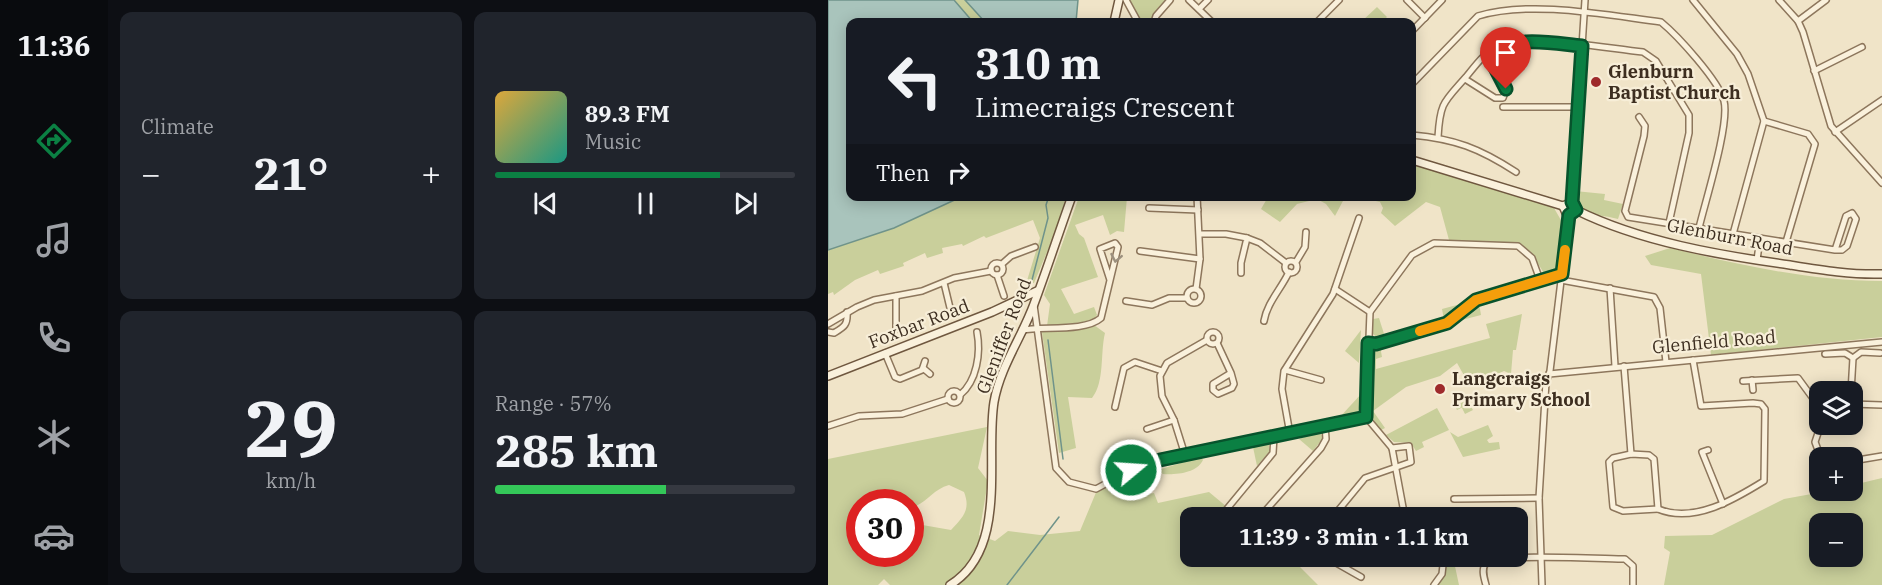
<!DOCTYPE html>
<meta charset="utf-8">
<style>
body{margin:0;font-family:"IBM Plex Serif",serif;background:#20242c;color:#f1f3f6;height:100vh;display:flex;flex-direction:column;font-size:22px;white-space:nowrap}
*{box-sizing:border-box;margin:0}
p{font-size:20px;color:#9ea1a6}
.icon{flex:none;width:33px;height:33px;fill:none;stroke:currentColor;stroke-width:2;stroke-linecap:round;stroke-linejoin:round}
.map{position:relative;flex:1;overflow:hidden}
.sheet{display:flex;flex-direction:column;gap:12px;padding:12px;background:#0d0f14;width:720px}
.sheet>*{flex:none}
.guide{position:absolute;left:18px;top:18px;width:570px;height:183px;border-radius:12px;box-shadow:0 3px 15px #0003;background:#171b24;color:#f1f3f6;overflow:hidden}
.controls{position:absolute;left:981px;top:381px;display:grid;gap:12px}
.controls a{display:grid;place-items:center;width:54px;height:54px;border-radius:12px;background:#171b24;box-shadow:0 3px 15px #0003;font-size:30px}
.speed{position:absolute;left:18px;top:489px;display:flex;gap:12px;font-size:30px;font-weight:700;text-align:center}
.speed>*{display:grid;place-content:center;width:78px;height:78px;border-radius:50%;background:#171b24;box-shadow:0 3px 15px #0003;line-height:1}
.speed .limit{border:9px solid #d22;background:#fff;color:#111}
.pin{position:absolute;display:grid;place-items:center;width:51px;height:51px;color:#fff;margin:-62px -26px;border-radius:50% 50% 50% 0;rotate:-45deg;box-shadow:0 0 6px #0007}
.pin .icon{rotate:45deg}
.me{position:absolute;width:66px;margin:-33px;rotate:72deg;stroke-linejoin:round;filter:drop-shadow(0 0 4px #0008)}
.turn{display:flex;align-items:center;gap:21px;height:126px;padding:0 30px;font-size:27px}
.turn .icon{width:78px;height:78px;stroke-width:2.5}
.turn b{display:block;font-size:42px;line-height:51px}
.then{display:flex;align-items:center;height:57px;padding:0 30px;background:#0003;gap:12px;font-size:22px}
.big{font-size:45px;font-weight:800;line-height:1.1}
.sheet .card{flex:1;display:flex;flex-direction:column;justify-content:center;gap:9px;min-width:0;padding:0 21px;border-radius:12px;background:#20242c}
.sheet .dial{align-items:center;gap:0}
.dial b{font-size:78px;line-height:1}
.song{display:flex;align-items:center;gap:18px}
.cover{width:72px;height:72px;border-radius:9px;background:linear-gradient(135deg,hsl(40 70% 55%),hsl(170 70% 35%))}
.played{height:6px;border-radius:3px;background:linear-gradient(90deg,#0b8043 75%,#363941 75%)}
.keys{display:flex;justify-content:space-around;direction:ltr}
.heat{display:flex;justify-content:space-between;align-items:center;font-size:33px;direction:ltr}
.charge{height:9px;border-radius:4px;background:linear-gradient(90deg,#34c759 57%,#363941 0)}
.sheet .tiles{flex:1;display:grid;gap:12px;grid-template-columns:repeat(2,1fr)}
.trip{position:absolute;left:352px;top:507px;width:348px;height:60px;border-radius:12px;background:#171b24;box-shadow:0 3px 15px #0003;font-weight:800;line-height:60px;text-align:center}
main{display:flex;flex:1;min-height:0}
.tabs{display:flex;flex-direction:column;width:108px;justify-content:space-around;align-items:center;background:#090b0e;color:#9ea1a6}
.tabs .icon{width:42px;height:42px}
.tabs .current{color:#0b8043}
.tabs b{font-size:27px;color:#f1f3f6}
.map>svg:first-child{display:block}
.green{fill:#c9cf9b;fill-rule:evenodd}
.water{fill:#a9c4bc;stroke:#6f938a;stroke-width:1.5}
.lines{fill:none;stroke-linecap:round;stroke-linejoin:round}
.stream{stroke:#6f938a;stroke-width:1.5}
.street-casing{stroke:#8d765c;stroke-width:8}
.secondary-casing{stroke:#6f573f;stroke-width:10}
.street{stroke:#faf1dc;stroke-width:5}
.secondary{stroke:#faf1dc;stroke-width:7}
.oneway{stroke:#9c907e}
.route-casing{stroke:#07532c;stroke-width:15}
.route{stroke:#0b8043;stroke-width:10}
.slow{stroke:#f59e0b;stroke-width:10}
.poi-dot{fill:#9e2a2b;stroke:#f7eed8;stroke-width:2}
.labels{text-anchor:middle;stroke-width:4.5;stroke-linejoin:round;paint-order:stroke}
.poi-label{font-size:18px;font-weight:bold;fill:#3d2e20;stroke:#f7eed8;text-anchor:start}
.street-label{font-size:18px;fill:#3d2e20;stroke:#f7eed8}
</style>
<main>
<nav class="tabs">
<b>11:36</b>
<svg class="icon current" aria-label="directions" viewBox="0 0 24 24"><path d="M12 3l9 9-9 9-9-9zM9 14v-3h6M13 9l2 2-2 2"/></svg>
<svg class="icon" aria-label="music" viewBox="0 0 24 24"><path d="M9 18V5l10-2v13"/><circle cx="6" cy="18" r="3"/><circle cx="16" cy="16" r="3"/></svg>
<svg class="icon" aria-label="phone" viewBox="0 0 24 24"><path d="M5 4h4l2 5-3 2q2 4 5 5l2-3 5 2v4C11 20 4 13 5 4z"/></svg>
<svg class="icon" aria-label="climate" viewBox="0 0 24 24"><path d="M12 3v18M4 7l16 10M4 17L20 7"/></svg>
<svg class="icon" aria-label="car" viewBox="0 0 24 24"><path d="M5 17H2v-5l4-1 3-4h7l3 4 3 1v5h-3M9 17h6M6 11h13"/><circle cx="7" cy="17" r="2"/><circle cx="17" cy="17" r="2"/></svg>
</nav>
<section class="sheet">
<div class="tiles">
<div class="card"><p>Climate</p>
<div class="heat"><a>−</a><b class="big">21°</b><a>+</a></div>
</div>
<div class="card">
<div class="song"><i class="cover"></i><div><b>89.3 FM</b><p>Music</p></div></div>
<div class="played"></div>
<div class="keys"><svg class="icon" aria-label="previous" viewBox="0 0 24 24"><path d="M18 5L8 12l10 7zM5 5v14"/></svg><svg class="icon" aria-label="pause" viewBox="0 0 24 24"><path d="M8 5v14M16 5v14"/></svg><svg class="icon" aria-label="next" viewBox="0 0 24 24"><path d="M6 5l10 7-10 7zM19 5v14"/></svg></div>
</div>
<div class="card dial"><b>29</b><p>km/h</p></div>
<div class="card"><p>Range · 57%</p><b class="big">285 km</b><div class="charge"></div></div>
</div>
</section>
<div class="map">
<svg width="1054" height="585" viewBox="0 0 1054 585">
<rect width="100%" height="100%" fill="#f0e4c8"/>
<g class="green">
<path d="M126 0H137L157 22H145Z"/>
<path d="M302 0H339L329 9 324 22H313Z"/>
<path d="M549 7 559 17 554 22H533Z"/>
<path d="M584 163 682 192 726 208 734 222 728 273 717 275 703 252 697 248 621 240 612 207 598 202 567 226 553 213 555 208 552 202 531 197 523 200 516 199 507 216 498 204 489 199 469 204 452 222 433 209 440 197 584 196Z"/>
<path d="M747 191 777 194 776 200 795 204 790 219C774 214 747 218 747 191Z"/>
<path d="M133 197H238L230 226 206 283 198 284 212 238 205 220 158 238 156 236 135 246 134 244 114 248 115 253 99 258 97 253 75 263 76 266 52 274 50 270 27 280 6 295 5 292 0 294V250L66 228Z"/>
<path d="M251 197H299L296 232 289 231 282 235 275 215 247 225 251 234 256 238 270 277 233 289 246 314 266 307 269 315 265 321 219 326 222 304 216 295Z"/>
<path d="M842 248C912 265 982 281 1054 281V337L883 355 873 274 823 265 817 256Z"/>
<path d="M640 302 618 319 616 320 614 309Z"/>
<path d="M651 303 653 315 626 322 648 305Z"/>
<path d="M694 314 688 350H685L683 374 676 371 642 386 629 363 612 376 578 387 545 411 557 428 553 430C533 409 542 379 544 352L552 346 554 357 548 359V369L662 338 658 324Z"/>
<path d="M551 318 557 337 551 339 545 334V319Z"/>
<path d="M266 325 277 333C272 353 277 382 264 398L240 397 248 448 231 453 214 332Z"/>
<path d="M533 330 531 363 517 351Z"/>
<path d="M534 393 530 413 511 418Z"/>
<path d="M647 396 641 404 645 410 637 414 634 408 637 406 629 410 627 406Z"/>
<path d="M609 408 621 430 594 442 596 447 588 451 583 443 566 442 558 435Z"/>
<path d="M660 425 665 436 659 440 661 443 671 442 672 449 635 457 622 432 630 437Z"/>
<path d="M159 427 150 468 160 481 151 535 167 541 180 531 212 535 252 531 269 490 300 477 304 498 326 493 330 503 381 492 411 517 363 518V556L462 557 490 585H62L56 579 50 585H0V459ZM121 485 136 492C143 510 135 517 123 530L83 523 82 554H32V502H55L60 495 73 494 88 506C101 500 106 489 121 485Z"/>
<path d="M492 431 495 438 485 451 471 439Z"/>
<path d="M436 443 441 445 442 451 429 466 425 447Z"/>
<path d="M373 457 375 460C369 473 348 475 335 474L330 470Z"/>
<path d="M1054 478V585H836L842 552 836 548 837 536 884 535 956 499 1000 491 1024 490 1025 485ZM992 524H1024V556H992Z"/>
<path d="M621 557H625L631 585H611Z"/>
</g>
<g class="water">
<path d="M0 0H126L145 22H22V196L133 197 66 228 0 250Z"/>
<path d="M137 0H250L248 22H157Z"/>
</g>
<g class="lines">
<g class="stream">
<path d="M204 280 220 218 218 205 221 196"/>
<path d="M220 340 235 459"/>
<path d="M179 585 231 517"/>
</g>
<defs>
<g id="street">
<path d="M298 0 310 22"/>
<path d="M361 0 384 22"/>
<path d="M579 0 597 18"/>
<path d="M865 0 909 54 920 74 936 121 905 234"/>
<path d="M951 0 970 21 975 32 1003 126 1054 183"/>
<path d="M371 9 380 0"/>
<path d="M970 21 998 0"/>
<path d="M326 22 328 16 342 0"/>
<path d="M489 22 511 0"/>
<path d="M584 31 614 0"/>
<path d="M986 71 1034 47"/>
<path d="M637 79 667 98H675L678 89 660 54"/>
<path d="M584 84 650 16C703 0 778 15 833 22 850 36 891 81 896 101 902 124 877 202 871 228"/>
<path d="M675 107H750"/>
<path d="M811 117 817 126 816 136 797 211 800 217 1007 250H1014L1019 246 1028 219 1024 213 1018 216 1007 250"/>
<path d="M936 121 980 134 987 144 958 242"/>
<path d="M1007 132 1054 100"/>
<path d="M584 135C627 139 651 148 688 172"/>
<path d="M610 137C612 102 616 102 638 77 647 66 658 51 671 45 699 33 782 49 815 52L828 61 861 115V133L841 223"/>
<path d="M744 202 757 0"/>
<path d="M321 208 370 210"/>
<path d="M372 234H398L419 238 413 263V273"/>
<path d="M419 238 432 243 458 263"/>
<path d="M312 251 372 259"/>
<path d="M929 260 932 238"/>
<circle cx="463" cy="267" r="6"/>
<path d="M468 262 477 247 478 232"/>
<circle cx="169" cy="269" r="6"/>
<path d="M174 264 183 256 207 247"/>
<path d="M169 275 176 296"/>
<path d="M733 280 826 297 832 308 838 362"/>
<path d="M116 283 123 312"/>
<path d="M782 288 787 366"/>
<circle cx="366" cy="296" r="7"/>
<path d="M368 289 372 259 369 196"/>
<path d="M507 289 542 312"/>
<path d="M298 301 324 305 341 298H359"/>
<path d="M206 305 228 468 241 482 268 489 303 470 332 460 538 417"/>
<path d="M436 321C439 303 453 289 461 272"/>
<path d="M0 324 29 307 46 300 94 291 126 278 163 271"/>
<path d="M68 329V296"/>
<path d="M194 330C215 326 257 332 273 318L290 247 287 243 272 249 282 280"/>
<circle cx="385" cy="338" r="6"/>
<path d="M0 332 6 333C16 327 20 325 19 312"/>
<path d="M389 343 403 373 385 384V390L390 394 404 388 406 384 403 373"/>
<path d="M540 343H548L619 323 648 300 734 274"/>
<path d="M57 353 67 377 72 379 94 370 97 361"/>
<path d="M997 354 1017 353 1025 358 1033 352 1052 353"/>
<path d="M796 366 803 454"/>
<path d="M95 368 102 374"/>
<path d="M457 370 493 380"/>
<path d="M721 374 1054 342"/>
<path d="M680 378 718 382"/>
<path d="M924 380 925 390"/>
<path d="M915 381 970 378 992 408"/>
<circle cx="126" cy="397" r="6"/>
<path d="M1023 392 1025 358"/>
<path d="M132 395C149 381 153 353 149 332"/>
<path d="M1024 404 1054 405"/>
<path d="M287 407 296 368 307 362 334 371"/>
<path d="M0 426 31 416 74 414 120 399"/>
<path d="M319 429 346 420"/>
<path d="M462 434 454 389 456 371 505 294 531 218"/>
<path d="M880 450 874 452 895 504"/>
<path d="M803 454 821 455 826 459 830 509 795 511 785 507 781 462 785 458Z"/>
<path d="M357 455 346 420 334 396 332 376 339 363 379 340"/>
<path d="M993 458 987 442 993 424"/>
<path d="M1024 461 1054 456"/>
<path d="M988 490 992 488"/>
<path d="M626 499 711 498"/>
<path d="M830 509C866 524 907 499 936 481L937 409 933 404 925 403 873 406 865 360"/>
<path d="M398 510 445 453 446 436"/>
<path d="M431 518 493 448 498 439 497 425"/>
<path d="M504 518 537 478 583 462 581 446 564 448"/>
<path d="M577 518 564 448 538 417 542 312 584 255 606 243 690 246 704 258 712 280"/>
<path d="M496 556 533 577"/>
<path d="M606 585 614 574 616 556"/>
<path d="M658 585C656 578 653 569 658 563 667 553 778 559 797 559L805 566V585"/>
<path d="M714 585 711 498 718 382 722 371 741 215"/>
</g>
<g id="secondary">
<path d="M286 22 291 0"/>
<path d="M584 160 735 206"/>
<path d="M735 206 739 215 745 214 748 210"/>
<path d="M735 206 744 202 748 210"/>
<path d="M748 210C813 242 891 255 962 265 993 270 1023 275 1054 274"/>
<path d="M0 376 164 312 209 291"/>
<path d="M122 585C181 549 157 458 166 402 172 367 194 337 206 304 219 269 231 232 244 196"/>
</g>
</defs>
<use href="#street" class="street-casing"/>
<use href="#secondary" class="secondary-casing"/>
<use href="#street" class="street"/>
<use href="#secondary" class="secondary"/>
</g>
<defs><path id="oneway-chevron" d="M-2-3.5L2.5 0L-2 3.5" fill="none" stroke-width="1.6" stroke-linecap="round" stroke-linejoin="round" transform="scale(1.5)"/></defs>
<use class="oneway" href="#oneway-chevron" transform="translate(288 258) rotate(101)"/>
<g class="lines">
<defs>
<path id="route" d="M303 470 332 460 538 417 540 343 548 344 619 323 648 300 734 274 741 215 748 210 744 202 754 46C723 43 687 35 660 54L678 89"/>
</defs>
<use href="#route" class="route-casing"/>
<use href="#route" class="route"/>
<path class="slow" d="M592 331 619 323 648 300 734 274 737 250"/>
</g>
<g class="poi-dot">
<circle cx="768" cy="82" r="6"/>
<circle cx="612" cy="389" r="6"/>
</g>
<g class="labels">
<g class="poi-label">
<text x="780" y="78">Glenburn<tspan x="780" dy="21">Baptist Church</tspan></text>
<text x="624" y="385">Langcraigs<tspan x="624" dy="21">Primary School</tspan></text>
</g>
<g class="street-label">
<text transform="translate(902 237) rotate(11)" y="6">Glenburn Road</text>
<text transform="translate(91 324) rotate(-21)" y="6">Foxbar Road</text>
<text transform="translate(176 336) rotate(-69)" y="6">Gleniffer Road</text>
<text transform="translate(886 342) rotate(-5)" y="6">Glenfield Road</text>
</g>
</g>
</svg>
<div class="controls">
<a><svg class="icon" aria-label="layers" viewBox="0 0 24 24"><path d="M12 4l9 5-9 5-9-5zM3 14l9 5 9-5"/></svg></a>
<a>+</a>
<a>−</a>
</div>
<div class="speed"><div class="limit">30</div></div>
<div class="pin" style="left:678px;top:89px;background:#d93025"><svg class="icon" aria-label="arrive" viewBox="0 0 24 24"><path d="M6 21V4h12l-3 4 3 4H6"/></svg></div>
<svg class="me" style="left:303px;top:470px" viewBox="-20 -20 40 40"><circle r="17" fill="#0b8043" stroke="#fff" stroke-width="3"/><path d="M0-11L8 9 0 5-8 9z" fill="#fff"/></svg>
<div class="trip">11:39 · 3 min · 1.1 km</div>
<div class="guide">
<div class="turn"><svg class="icon" aria-label="left" viewBox="0 0 24 24"><path d="M17 20v-9H6M10 6l-5 5 5 5"/></svg><div><b>310 m</b>Limecraigs Crescent</div></div>
<div class="then">Then<svg class="icon" aria-label="right" viewBox="0 0 24 24"><path d="M7 20v-9h11M14 6l5 5-5 5"/></svg></div>
</div>
</div>
</main>
